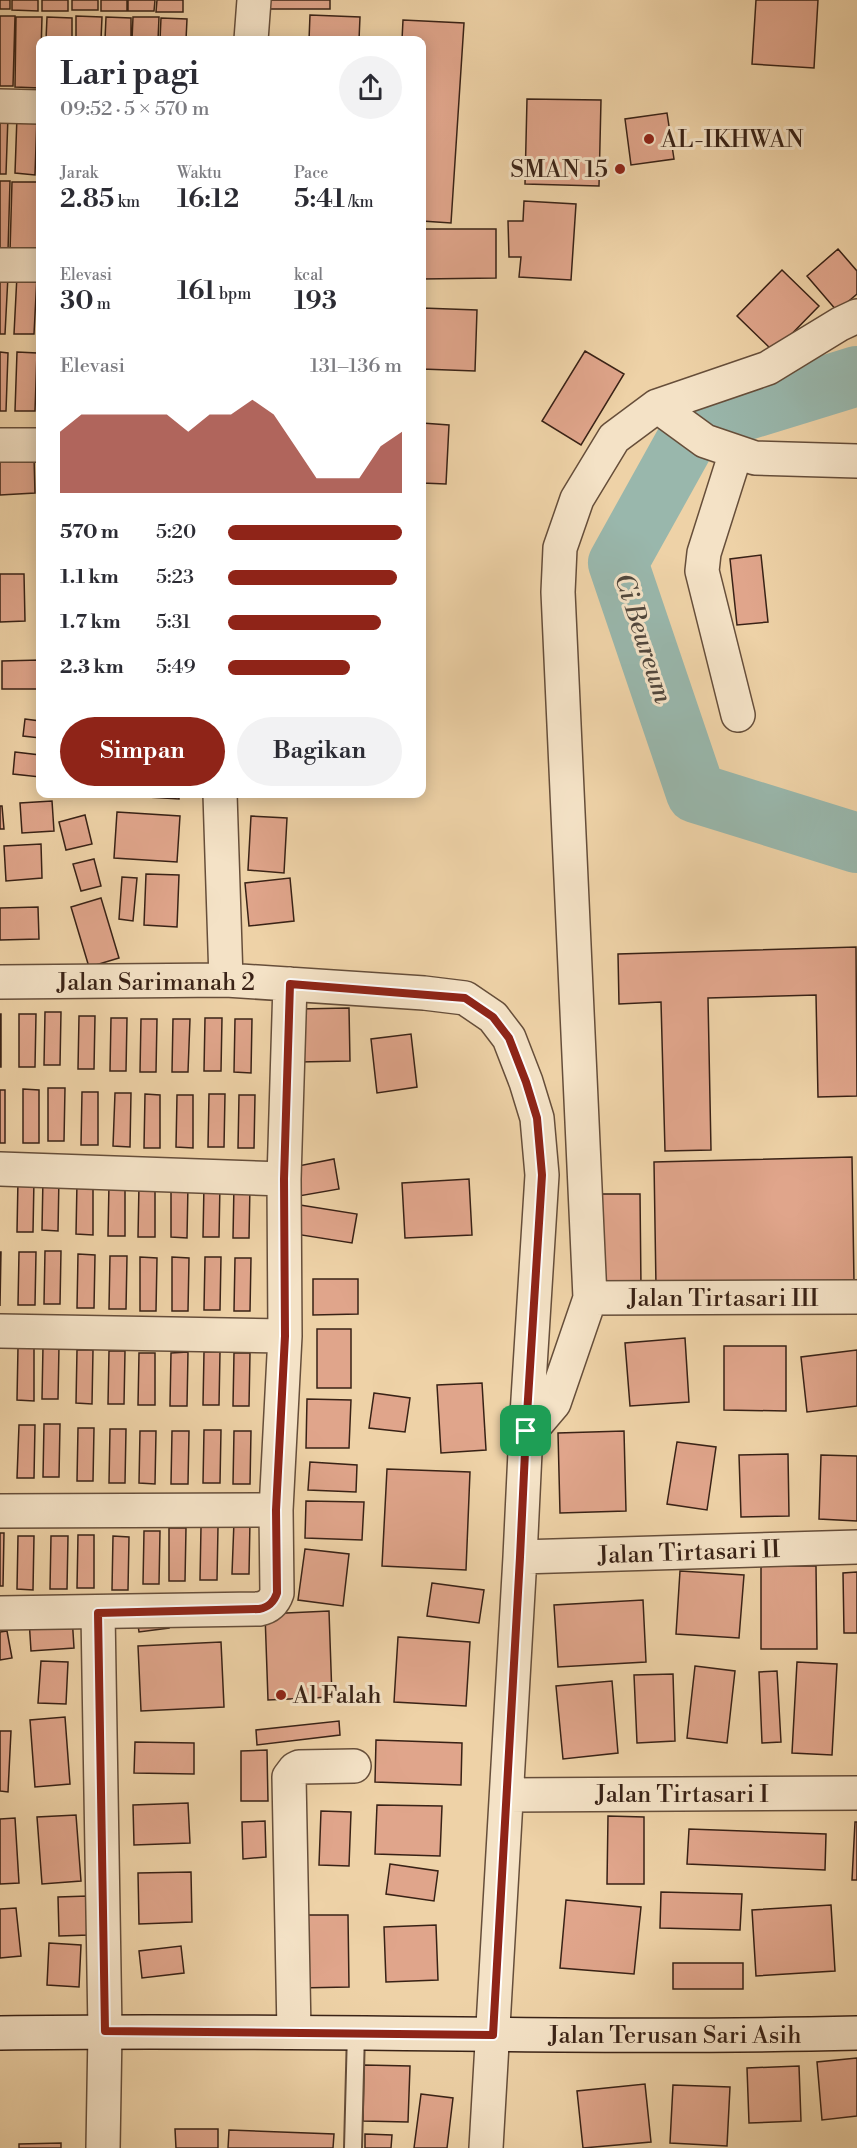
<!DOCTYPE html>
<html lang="id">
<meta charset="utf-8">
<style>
body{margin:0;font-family:"Libre Bodoni",serif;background:#f2f2f3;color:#2b2b33;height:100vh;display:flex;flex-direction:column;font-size:22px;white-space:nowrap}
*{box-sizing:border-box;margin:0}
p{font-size:20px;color:#7c7c81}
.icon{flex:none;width:33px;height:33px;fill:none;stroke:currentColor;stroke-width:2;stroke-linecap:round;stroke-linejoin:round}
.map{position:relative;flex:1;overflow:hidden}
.sheet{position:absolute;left:36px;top:36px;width:390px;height:762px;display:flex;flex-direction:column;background:#fff;border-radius:12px;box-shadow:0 3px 15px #0003}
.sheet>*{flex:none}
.pin{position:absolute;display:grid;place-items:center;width:51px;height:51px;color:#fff;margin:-26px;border-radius:12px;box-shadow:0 3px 9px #0006}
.round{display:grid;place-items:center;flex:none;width:63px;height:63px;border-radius:32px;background:#f2f2f3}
.summary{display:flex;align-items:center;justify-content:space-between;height:102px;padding:0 24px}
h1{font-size:33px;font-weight:600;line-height:45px}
.figures{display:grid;grid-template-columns:repeat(3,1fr);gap:9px;height:102px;padding:6px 24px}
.figures div{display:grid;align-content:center}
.figures b{font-size:26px;font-weight:600}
.figures small{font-size:16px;font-weight:400}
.figures p{font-size:16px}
.chart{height:168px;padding:12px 24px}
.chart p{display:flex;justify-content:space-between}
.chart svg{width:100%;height:108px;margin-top:6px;fill:#8f2418;opacity:.7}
.button{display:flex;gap:12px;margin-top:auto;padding:12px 24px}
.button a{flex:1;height:69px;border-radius:36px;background:#8f2418;color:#fff;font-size:24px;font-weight:600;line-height:69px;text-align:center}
.button a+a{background:#f2f2f3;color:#2b2b33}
ul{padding:0 24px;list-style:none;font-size:20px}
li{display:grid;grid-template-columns:96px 72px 1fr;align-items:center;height:45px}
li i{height:15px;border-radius:8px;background:#8f2418}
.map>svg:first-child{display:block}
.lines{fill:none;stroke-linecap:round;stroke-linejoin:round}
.river{stroke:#99b7ac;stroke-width:60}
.building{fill:#e0a58b;stroke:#392216;stroke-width:1.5}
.lane-casing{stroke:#664e3a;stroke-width:20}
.street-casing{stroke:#664e3a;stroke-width:36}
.secondary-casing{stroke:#392216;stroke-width:36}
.lane{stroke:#f4e2c6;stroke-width:16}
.street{stroke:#f4e2c6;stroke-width:33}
.secondary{stroke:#f4e2c6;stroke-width:33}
.route-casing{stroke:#fff;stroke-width:12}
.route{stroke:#8f2418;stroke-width:8}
.poi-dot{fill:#8f2418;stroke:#f4e2c6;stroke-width:2}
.labels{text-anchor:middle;stroke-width:6;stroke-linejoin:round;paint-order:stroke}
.poi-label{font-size:24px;fill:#392216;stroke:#f4e2c6;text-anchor:start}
.street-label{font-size:24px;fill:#392216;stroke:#f4e2c6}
.water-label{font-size:26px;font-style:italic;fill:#51473c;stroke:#f4e2c6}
</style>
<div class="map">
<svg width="857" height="2148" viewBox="0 0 857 2148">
<rect width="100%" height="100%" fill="#eed2a7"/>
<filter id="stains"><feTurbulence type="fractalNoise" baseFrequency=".00333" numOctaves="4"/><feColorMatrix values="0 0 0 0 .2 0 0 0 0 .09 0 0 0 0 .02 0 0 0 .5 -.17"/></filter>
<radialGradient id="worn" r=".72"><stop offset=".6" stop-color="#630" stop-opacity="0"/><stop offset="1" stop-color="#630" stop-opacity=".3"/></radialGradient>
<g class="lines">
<path class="river" d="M857 376 711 421 688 437 618 563 696 793 857 843"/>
</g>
<path class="building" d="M0 0H10V9H0Z
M12 0H38V11L12 10Z
M42 0H68V11H42Z
M72 0H98V10H72Z
M101 0H127V11H101Z
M128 0H155L154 11H128Z
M157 0H183V12H156Z
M267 0H330V9H267Z
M756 0H818L814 68 752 64Z
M310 15 360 17 359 40H309Z
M0 16H15L13 86H0Z
M76 16 102 17 101 40H76Z
M16 17H42L40 88 15 87Z
M47 17 72 18V40H46Z
M106 17 131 18V40H105Z
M133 17H159L158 40H132Z
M161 18 187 19 186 40H160Z
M403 20 464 23 451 223 422 221V40H402Z
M527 99 601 100 599 186 525 184Z
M667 113 674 159 631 165 625 119Z
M0 116H8L6 174H0Z
M17 116H37L35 175 15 173Z
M0 181H10L8 251H0Z
M12 182H38L37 252H10Z
M524 201 576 204 571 280 519 277 521 257H509L508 221H523Z
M422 229H496V278L422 279Z
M838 249 857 271V294L837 311 807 276Z
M782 270 819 306 774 352 737 316Z
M0 275 8 276 5 334H0Z
M17 275 37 276 34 334H14Z
M422 308 477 310 475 371 422 369Z
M585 351 624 374 581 445 542 421Z
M0 352 8 353 6 411H0Z
M17 352 37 353 35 411H15Z
M422 423 449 425 446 484 422 483Z
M34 457 35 493 0 495V459Z
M761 555 768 622 737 625 730 559Z
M39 566H40V618Z
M0 574H24L25 621 0 622Z
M40 660V689H2V661Z
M25 719 40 721V738L23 736Z
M15 752 40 755V777L13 774Z
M98 794H179V799Z
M52 801 54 831 22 833 20 803Z
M0 806H2L4 829H0Z
M117 812 180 816 177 862 114 858Z
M85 815 92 844 66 850 59 822Z
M251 816 287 818 284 873 248 870Z
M41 844 42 878 6 881 4 846Z
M94 859 101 886 81 891 73 864Z
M146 874 179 875 177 927 144 925Z
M122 877 137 878 133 921 119 919Z
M290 878 294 921 249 926 245 883Z
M101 898 119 958 89 967 71 907Z
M38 907 39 939 0 940V908Z
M856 947 857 1096 818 1097 816 995 708 998 711 1150 665 1151 661 1002 619 1004 618 954Z
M349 1008 350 1061 298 1062V1009Z
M45 1012H61L60 1065H44Z
M0 1014H1V1067H0Z
M19 1014H36L35 1067H19Z
M79 1016H95L94 1069H78Z
M111 1018H127L126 1071H110Z
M205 1018H222L221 1071H204Z
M141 1019H157L156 1072H140Z
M173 1019H190L188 1072H172Z
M235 1019H252L251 1073 234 1072Z
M411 1034 417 1087 377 1093 371 1039Z
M48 1088H65L64 1141H48Z
M23 1089 39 1090V1143H23Z
M0 1090H5V1143H0Z
M82 1092H98V1145H81Z
M115 1093H131L130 1147 113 1146Z
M145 1094 160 1095V1148H144Z
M209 1094H225L224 1147H208Z
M177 1095H193V1148L176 1147Z
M239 1095H255L254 1148H238Z
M852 1157 854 1282 656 1287 654 1162Z
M334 1159 339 1189 299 1196 293 1167Z
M43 1177H59L58 1231 42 1230Z
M18 1179H34L33 1232H17Z
M469 1179 472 1235 405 1238 402 1183Z
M77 1182H93V1235L76 1234Z
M109 1183H125V1236H108Z
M139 1184H155V1237H138Z
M171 1184H188L187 1238 171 1237Z
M204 1184H220L219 1237H203Z
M234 1184 250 1185 249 1238H233Z
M601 1194H640L641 1287 603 1288Z
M300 1205 357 1214 352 1243 295 1234Z
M45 1251H61L60 1304H44Z
M0 1252H1L0 1306Z
M19 1252H36L35 1305H18Z
M78 1254 95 1255 94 1308H77Z
M110 1256H127L126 1309H109Z
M140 1257 157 1258 156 1311H140Z
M172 1257 189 1258 188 1311H172Z
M205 1257H221L220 1310H204Z
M235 1258H251L250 1311H234Z
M313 1279H358V1314L313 1315Z
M317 1329H351V1388H317Z
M685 1338 689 1402 630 1406 625 1343Z
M43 1346H59L58 1399H42Z
M724 1346H786V1411L724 1410Z
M18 1347H34V1401L17 1400Z
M77 1350H93L92 1404 76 1403Z
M857 1350V1406L807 1412 801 1357Z
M109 1351H125L124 1404H108Z
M188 1352 187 1406H170L171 1353Z
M204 1352H220L219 1405H203Z
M139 1353H155V1405H138Z
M234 1353H250L249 1406H233Z
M482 1383 486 1450 441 1453 437 1385Z
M374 1393 410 1398 405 1432 369 1428Z
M307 1399 351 1400 349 1448H306Z
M44 1424H60L59 1477H43Z
M19 1425H35L34 1478H17Z
M78 1428H94L93 1481H77Z
M110 1429H126L125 1483H109Z
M204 1430H221L220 1483H203Z
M140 1431H156L155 1484 139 1483Z
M172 1431H189L188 1484H171Z
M234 1431H251L250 1484H233Z
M624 1431 626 1511 560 1513 558 1433Z
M677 1442 716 1447 707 1510 667 1504Z
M788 1454 789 1516 741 1517 739 1455Z
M821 1455 857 1456V1521L819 1519Z
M310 1462 357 1465 356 1492 308 1490Z
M387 1469 470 1472 466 1570 382 1566Z
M306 1501 364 1502 362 1540 305 1538Z
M234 1521H250L249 1574H232Z
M201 1527H218L217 1580H200Z
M169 1528H186L185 1581H169Z
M144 1531H160L159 1584H143Z
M0 1533H4L3 1586H0Z
M78 1535H94V1588H77Z
M18 1536H34L33 1590 17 1589Z
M51 1536H68L67 1589H50Z
M113 1536 129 1537 128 1590H112Z
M305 1549 349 1554 343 1606 298 1600Z
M761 1566H816L817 1649H761Z
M680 1571 744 1575 739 1638 676 1634Z
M857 1572V1633H844L843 1573Z
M432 1583 484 1590 479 1623 427 1616Z
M643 1600 646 1662 558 1667 554 1605Z
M329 1611 332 1697 268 1700 265 1614Z
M167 1615 169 1628 139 1632 137 1618Z
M72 1616 74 1648 31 1651 29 1619Z
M7 1631 12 1658 0 1660V1632Z
M398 1637 470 1642 466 1706 394 1702Z
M221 1642 224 1707 141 1711 138 1646Z
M41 1661 68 1662 66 1704 38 1703Z
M797 1662 837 1664 832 1755 792 1753Z
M695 1666 735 1671 727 1743 687 1738Z
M777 1671 781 1742 762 1743 759 1672Z
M673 1674 675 1741 637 1743 634 1675Z
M612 1681 618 1753 563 1759 556 1686Z
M65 1717 70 1784 35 1787 30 1720Z
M339 1721 340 1735 257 1745 256 1730Z
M0 1731H11L8 1792 0 1791Z
M376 1740 462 1743 461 1785 375 1782Z
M135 1742 194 1743V1774L134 1773Z
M267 1750 268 1801H241V1751Z
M188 1803 190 1843 134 1845 133 1805Z
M377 1805 442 1806 440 1856 375 1854Z
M321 1811 351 1812 349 1866 319 1865Z
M76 1815 81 1881 42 1884 37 1817Z
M608 1816 644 1817V1884H607Z
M15 1818 19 1883 0 1884V1819Z
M265 1821 266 1857 243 1859 242 1822Z
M855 1822H857V1880H852Z
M689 1829 826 1834 825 1870 687 1864Z
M390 1864 438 1871 434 1901 386 1894Z
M191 1872 192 1922 139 1924 138 1873Z
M661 1892 742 1894 740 1930 660 1928Z
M88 1896 89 1935 59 1936 58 1897Z
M566 1900 641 1907 634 1974 560 1968Z
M831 1905 835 1971 756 1976 752 1910Z
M16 1908 21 1956 0 1958V1909Z
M298 1915H348L349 1987 298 1988Z
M436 1925 438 1980 386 1982 384 1927Z
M49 1943 81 1945 79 1987 47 1985Z
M181 1946 184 1973 142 1978 139 1951Z
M673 1963H743V1989H673Z
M857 2058V2116L822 2120 817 2062Z
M364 2065 410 2066 408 2122 363 2121Z
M799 2066 801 2121 749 2123 747 2068Z
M645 2084 651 2142 583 2148 577 2091Z
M673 2085 730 2087 727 2146 670 2143Z
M421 2094 453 2098 447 2148H414Z
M175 2129H218V2148H176Z
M229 2130 334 2134 333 2148H228Z
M365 2134 392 2135 391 2148H365Z
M61 2143V2148H19V2144Z"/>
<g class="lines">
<g class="lane-casing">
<path id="lane" d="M353 2148 356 2032"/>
</g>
<g class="street-casing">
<path id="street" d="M251 40 254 0
M0 106 40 107
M0 265H40
M657 406 705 441 755 458 857 461
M0 445H40
M736 452 704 553 702 571 738 715
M220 794 226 980
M0 982 226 980 424 993 465 998 493 1017 509 1038 526 1082 537 1118 542 1175 526 1431 520 1557 486 2148
M0 1169 284 1179
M590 1298 857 1297
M0 1331 285 1336
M526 1431 537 1423 554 1403 590 1298 558 592 560 548 577 499 614 438 657 406 768 368 840 324 857 316
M0 1511 276 1510
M520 1557 857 1547
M0 1613 259 1609C269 1607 274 1602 277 1593L276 1510 285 1336 284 1179 290 984
M98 1613 105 2031 103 2148
M507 1795 857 1793
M294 2032 289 1777 295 1769 299 1767 354 1766"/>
</g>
<g class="secondary-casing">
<path id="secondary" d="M0 2033C286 2028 571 2040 857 2033"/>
</g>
<use href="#lane" class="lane"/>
<use href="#street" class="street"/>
<use href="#secondary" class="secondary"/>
</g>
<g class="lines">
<g class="route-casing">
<path id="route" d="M290 984 465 998 493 1017 509 1038 526 1082 537 1118 542 1175 526 1431 520 1557 493 2035 105 2031 98 1613 259 1609C269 1607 274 1602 277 1593L276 1510 285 1336 284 1179Z"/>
</g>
<use href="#route" class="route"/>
</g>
<g class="poi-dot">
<circle cx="649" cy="139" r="6"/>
<circle cx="620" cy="169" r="6"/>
<circle cx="281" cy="1695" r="6"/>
</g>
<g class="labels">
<g class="poi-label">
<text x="661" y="147">AL-IKHWAN</text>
<text x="608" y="177" text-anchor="end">SMAN 15</text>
<text x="293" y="1703">Al Falah</text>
</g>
<g class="street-label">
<text x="156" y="990">Jalan Sarimanah 2</text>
<text x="723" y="1306">Jalan Tirtasari III</text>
<text transform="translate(689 1552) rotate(-2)" y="8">Jalan Tirtasari II</text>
<text x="682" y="1802">Jalan Tirtasari I</text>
<text x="675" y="2043">Jalan Terusan Sari Asih</text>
</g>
<g class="water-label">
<text transform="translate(644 638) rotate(72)" y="9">Ci Beureum</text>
</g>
</g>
<rect width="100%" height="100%" filter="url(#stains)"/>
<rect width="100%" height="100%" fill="url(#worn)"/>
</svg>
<div class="pin" style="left:526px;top:1431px;background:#1e9e55"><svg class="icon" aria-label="arrive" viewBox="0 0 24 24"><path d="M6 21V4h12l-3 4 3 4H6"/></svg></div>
<section class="sheet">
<div class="summary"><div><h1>Lari pagi</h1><p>09:52 · 5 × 570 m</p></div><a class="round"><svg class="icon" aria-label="share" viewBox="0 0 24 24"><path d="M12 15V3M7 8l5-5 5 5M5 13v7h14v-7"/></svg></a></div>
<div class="figures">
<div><p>Jarak</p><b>2.85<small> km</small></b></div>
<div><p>Waktu</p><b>16:12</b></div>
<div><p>Pace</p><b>5:41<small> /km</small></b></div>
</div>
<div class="figures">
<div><p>Elevasi</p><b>30<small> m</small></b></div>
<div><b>161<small> bpm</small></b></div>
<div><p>kcal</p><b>193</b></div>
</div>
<div class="chart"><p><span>Elevasi</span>131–136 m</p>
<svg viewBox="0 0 160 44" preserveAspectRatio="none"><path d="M0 44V19L10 12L20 12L30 12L40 12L50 12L60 19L70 12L80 12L90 6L100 12L110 25L120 38L130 38L140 38L150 25L160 19V44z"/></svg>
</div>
<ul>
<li><b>570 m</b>5:20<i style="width:100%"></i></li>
<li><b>1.1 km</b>5:23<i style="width:97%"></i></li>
<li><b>1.7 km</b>5:31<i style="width:88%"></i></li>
<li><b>2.3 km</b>5:49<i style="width:70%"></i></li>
</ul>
<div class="button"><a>Simpan</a><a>Bagikan</a></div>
</section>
</div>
